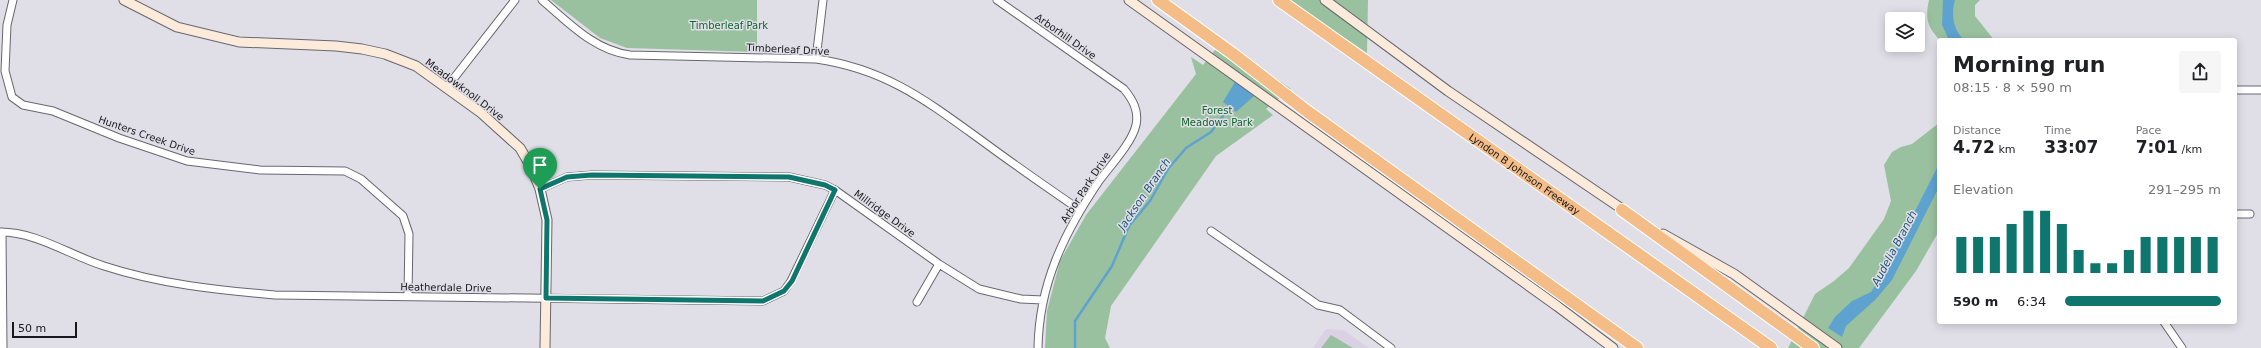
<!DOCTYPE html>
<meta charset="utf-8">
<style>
body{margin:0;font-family:"DejaVu Sans",sans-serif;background:#f6f6f6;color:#202124;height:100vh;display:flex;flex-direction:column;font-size:15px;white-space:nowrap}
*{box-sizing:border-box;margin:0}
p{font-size:13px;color:#757577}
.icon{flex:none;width:22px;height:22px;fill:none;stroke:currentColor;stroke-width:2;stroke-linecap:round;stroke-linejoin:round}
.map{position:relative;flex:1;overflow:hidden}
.details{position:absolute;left:1937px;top:38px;width:300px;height:286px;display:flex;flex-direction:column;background:#fff;border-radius:4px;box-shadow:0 2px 10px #0003}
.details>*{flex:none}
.buttons{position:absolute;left:1885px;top:12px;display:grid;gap:8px}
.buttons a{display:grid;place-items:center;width:40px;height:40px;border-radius:4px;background:#fff;box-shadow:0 2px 10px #0003;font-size:20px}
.scale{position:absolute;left:12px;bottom:10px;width:65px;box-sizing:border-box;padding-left:4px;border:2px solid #18181b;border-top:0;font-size:11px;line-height:14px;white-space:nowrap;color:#18181b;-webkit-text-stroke:3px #e0dee7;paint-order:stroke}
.pin{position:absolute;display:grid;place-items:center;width:34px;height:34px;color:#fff;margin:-41px -17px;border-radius:50% 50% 50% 0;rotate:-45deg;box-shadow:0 0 4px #0007}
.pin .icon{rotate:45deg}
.round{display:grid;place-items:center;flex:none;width:42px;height:42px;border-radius:4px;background:#f6f6f6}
.head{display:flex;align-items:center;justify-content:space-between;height:68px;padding:0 16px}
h1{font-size:22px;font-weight:800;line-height:30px}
.figures{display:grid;grid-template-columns:repeat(3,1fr);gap:6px;height:68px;padding:4px 16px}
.figures div{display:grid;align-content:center}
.figures b{font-size:17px;font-weight:800}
.figures small{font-size:11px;font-weight:400}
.figures p{font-size:11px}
.chart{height:112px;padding:8px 16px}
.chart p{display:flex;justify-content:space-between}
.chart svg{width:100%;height:72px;margin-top:4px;stroke:#0f766e;stroke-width:6}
ul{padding:0 16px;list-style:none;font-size:13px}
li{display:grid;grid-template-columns:64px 48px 1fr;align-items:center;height:30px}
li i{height:10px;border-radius:5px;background:#0f766e}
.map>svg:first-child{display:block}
.education{fill:#dbd1e5}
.green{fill:#9ac19f}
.water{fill:#5ea3cf}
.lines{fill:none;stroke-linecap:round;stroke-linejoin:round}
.stream{stroke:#5ea3cf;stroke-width:2.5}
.street-casing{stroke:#68676f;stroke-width:9}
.secondary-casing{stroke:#68676f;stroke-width:11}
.highway-casing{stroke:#fff;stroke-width:14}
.street{stroke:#fff;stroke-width:7}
.secondary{stroke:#fcebdb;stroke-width:9}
.highway{stroke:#f4bd88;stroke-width:12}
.route-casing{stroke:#fff;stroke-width:8}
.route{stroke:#0f766e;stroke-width:5}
.labels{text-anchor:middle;stroke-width:3;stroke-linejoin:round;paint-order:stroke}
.park-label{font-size:10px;fill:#0b6729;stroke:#e0dee7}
.street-label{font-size:10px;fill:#18181b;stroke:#e0dee7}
.water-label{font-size:11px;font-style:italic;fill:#205574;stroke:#e0dee7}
</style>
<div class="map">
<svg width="2261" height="348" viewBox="0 0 2261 348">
<rect width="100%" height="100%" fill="#e0dee7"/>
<path class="education" d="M1326 329 1343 330 1369 348H1313Z"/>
<path class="green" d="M551 0H757V52L627 48 600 38Z
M1288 0H1368L1367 53Z
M1929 0H1980L1975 5V16L1994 40H1940C1927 27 1925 18 1929 0Z
M1222 41 1291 89 1266 109 1273 115 1216 156 1111 306 1105 338 1110 348H1045L1047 311 1060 261 1086 215 1196 74 1191 57 1203 65Z
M1939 123V231L1916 271 1859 348H1788L1815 294 1834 281 1849 268 1884 219 1891 201 1884 165 1892 152 1901 147 1912 144Z
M1331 335 1353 348H1321Z"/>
<path class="water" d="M1943 0H1955C1951 14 1953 30 1964 40H1949L1942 25Z
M1239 75 1262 89 1236 112 1223 102Z
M1939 164V187L1892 280 1875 300 1846 326 1842 337 1828 328 1835 317 1852 301 1871 292 1883 274Z"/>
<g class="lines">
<path class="stream" d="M1075 348V321L1112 266 1129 226 1150 201 1168 169 1186 148 1211 132 1231 105"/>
<g class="street-casing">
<path id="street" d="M13 0 7 25 5 71 12 97 23 105 53 111 119 138 187 161 260 170 345 171 361 179 403 216 409 234 408 296
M542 0C569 23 594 50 630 55L816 59C887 69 928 102 985 143 1016 166 1048 188 1080 210
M997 0 1124 89C1133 100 1139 111 1136 125 1132 143 1110 166 1099 181 1064 233 1039 284 1038 348
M816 59 823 0
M447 87 515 0
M2235 90H2261
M540 189 567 177 592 175 789 177 825 185 835 190 939 264 979 289 1021 299 1043 300
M2235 214H2250
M1211 231 1318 305 1340 310 1391 348
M0 232C37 232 69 255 104 266 159 284 217 290 275 295L763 301 784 291 791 281 835 190
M2 232 3 348
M917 302 939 264
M2164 322 2182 348"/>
</g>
<g class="secondary-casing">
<path id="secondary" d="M124 0 177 27 239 42 336 46 362 49 385 54 416 66 480 112 520 148 531 167 540 189 547 220 545 348
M1129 0 1557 306 1613 348
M1325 0 1448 91 1628 213
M1663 234 1734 274 1837 348"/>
</g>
<g class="highway-casing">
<g id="highway">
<path d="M1158 0 1233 54 1308 112 1637 348"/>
<path id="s1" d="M1279 0 1771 348"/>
<path d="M1622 210 1813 348"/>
</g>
</g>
<use href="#street" class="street"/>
<use href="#secondary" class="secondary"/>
<use href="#highway" class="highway"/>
</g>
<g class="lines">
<g class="route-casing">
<path id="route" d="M592 175 789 177 825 185 835 190 792 281 784 291 763 301 546 298 547 220 540 189 567 177Z"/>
</g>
<use href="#route" class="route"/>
</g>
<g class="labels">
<g class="park-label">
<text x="729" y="29">Timberleaf Park</text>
<text x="1217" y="114">Forest<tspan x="1217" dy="12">Meadows Park</tspan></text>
</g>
<g class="street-label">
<text transform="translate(1066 36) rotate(35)" y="4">Arborhill Drive</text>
<text transform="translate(788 49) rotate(3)" y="4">Timberleaf Drive</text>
<text transform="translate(465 89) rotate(37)" y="4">Meadowknoll Drive</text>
<text transform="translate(147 135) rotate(19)" y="4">Hunters Creek Drive</text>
<text dy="4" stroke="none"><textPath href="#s1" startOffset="301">Lyndon B Johnson Freeway</textPath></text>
<text transform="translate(1085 187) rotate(-57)" y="4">Arbor Park Drive</text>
<text transform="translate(885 213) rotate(36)" y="4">Millridge Drive</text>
<text transform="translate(446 287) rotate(1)" y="4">Heatherdale Drive</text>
</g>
<g class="water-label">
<text transform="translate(1144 194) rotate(-56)" y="4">Jackson Branch</text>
<text transform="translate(1894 248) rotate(-62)" y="4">Audelia Branch</text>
</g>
</g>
</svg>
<div class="buttons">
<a><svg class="icon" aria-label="layers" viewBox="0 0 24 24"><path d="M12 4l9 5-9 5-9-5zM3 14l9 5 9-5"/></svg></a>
</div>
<div class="scale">50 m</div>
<div class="pin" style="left:540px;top:189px;background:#1e9e55"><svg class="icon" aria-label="arrive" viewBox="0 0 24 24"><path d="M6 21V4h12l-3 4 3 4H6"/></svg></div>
<section class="details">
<div class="head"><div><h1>Morning run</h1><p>08:15 · 8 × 590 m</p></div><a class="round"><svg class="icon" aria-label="share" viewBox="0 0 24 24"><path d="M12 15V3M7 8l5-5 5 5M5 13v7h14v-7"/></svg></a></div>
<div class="figures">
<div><p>Distance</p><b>4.72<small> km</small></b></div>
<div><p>Time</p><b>33:07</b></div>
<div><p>Pace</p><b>7:01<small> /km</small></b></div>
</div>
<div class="chart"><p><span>Elevation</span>291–295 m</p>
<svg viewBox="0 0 160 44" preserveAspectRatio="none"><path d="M5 44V22M15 44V22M25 44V22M35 44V14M45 44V6M55 44V6M65 44V14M75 44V30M85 44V38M95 44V38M105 44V30M115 44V22M125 44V22M135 44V22M145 44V22M155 44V22"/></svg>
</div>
<ul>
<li><b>590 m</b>6:34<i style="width:100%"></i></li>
</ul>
</section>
</div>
